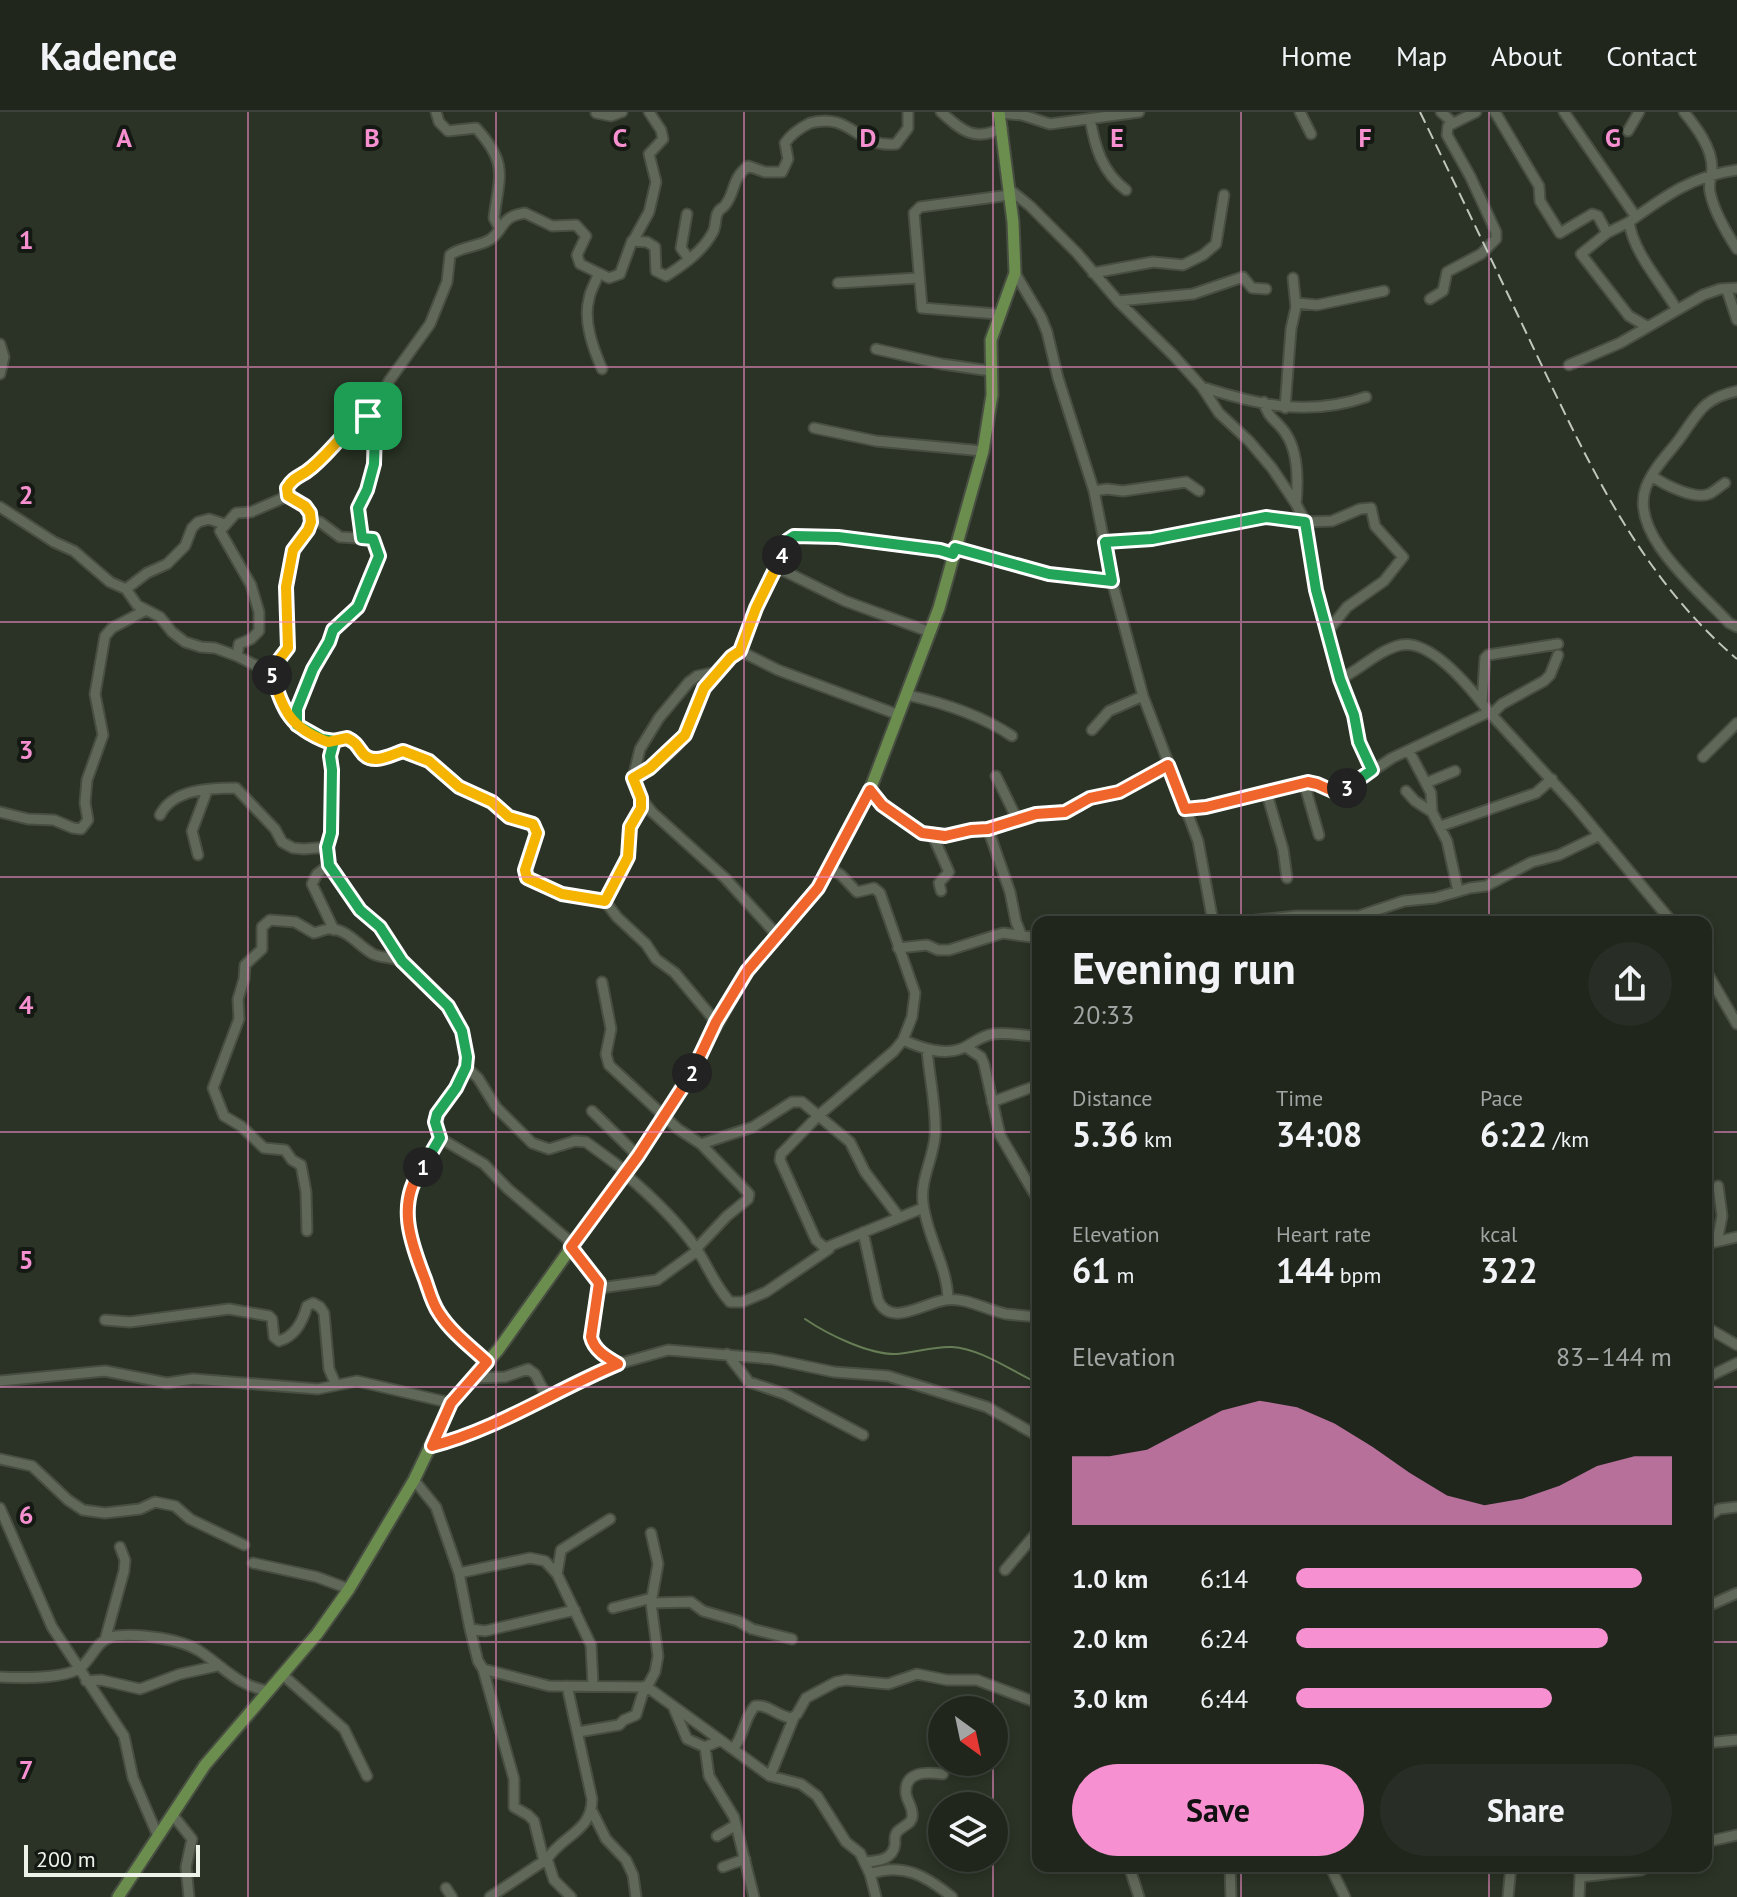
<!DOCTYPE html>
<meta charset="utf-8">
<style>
body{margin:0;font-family:"PT Sans",sans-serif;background:#282e25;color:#f1f3f6;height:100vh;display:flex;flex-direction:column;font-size:30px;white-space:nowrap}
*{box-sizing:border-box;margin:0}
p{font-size:26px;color:#a2a5a3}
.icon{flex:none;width:44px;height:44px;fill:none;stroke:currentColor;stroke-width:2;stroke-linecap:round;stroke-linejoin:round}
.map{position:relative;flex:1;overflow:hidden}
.side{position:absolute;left:1032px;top:804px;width:680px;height:956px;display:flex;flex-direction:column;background:#20261c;border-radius:16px;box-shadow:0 4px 12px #0003,0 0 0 2px #3d433b}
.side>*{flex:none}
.needle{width:52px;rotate:147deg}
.tools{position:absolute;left:928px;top:1584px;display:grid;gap:16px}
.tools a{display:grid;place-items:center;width:80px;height:80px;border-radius:50%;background:#20261c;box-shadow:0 4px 12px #0003,0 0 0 2px #3d433b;font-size:40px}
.scale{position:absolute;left:24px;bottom:20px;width:176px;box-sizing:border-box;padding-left:8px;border:4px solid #eef3ea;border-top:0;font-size:22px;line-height:28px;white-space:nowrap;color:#eef3ea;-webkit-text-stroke:6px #151913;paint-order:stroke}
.pin{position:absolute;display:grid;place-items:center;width:68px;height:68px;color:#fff;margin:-34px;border-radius:16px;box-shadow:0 4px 12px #0006}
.km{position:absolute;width:40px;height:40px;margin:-20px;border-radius:50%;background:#222;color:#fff;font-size:22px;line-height:40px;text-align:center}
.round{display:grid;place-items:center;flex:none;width:84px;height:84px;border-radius:42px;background:#282e25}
.head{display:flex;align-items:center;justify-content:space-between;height:136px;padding:0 40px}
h1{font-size:44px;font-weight:800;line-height:60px}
.figures{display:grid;grid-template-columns:repeat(3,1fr);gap:12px;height:136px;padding:8px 40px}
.figures div{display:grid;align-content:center}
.figures b{font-size:34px;font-weight:800}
.figures small{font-size:22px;font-weight:400}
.figures p{font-size:22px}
.chart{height:224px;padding:16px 40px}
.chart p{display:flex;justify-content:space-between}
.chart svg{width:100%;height:144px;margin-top:8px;fill:#f690d0;opacity:.7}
.action{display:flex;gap:16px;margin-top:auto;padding:16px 40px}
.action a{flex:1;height:92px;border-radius:48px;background:#f690d0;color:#111;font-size:32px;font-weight:800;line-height:92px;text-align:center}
.action a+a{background:#282e25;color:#f1f3f6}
ul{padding:0 40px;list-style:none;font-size:26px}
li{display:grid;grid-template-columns:128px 96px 1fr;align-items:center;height:60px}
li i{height:20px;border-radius:10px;background:#f690d0}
header{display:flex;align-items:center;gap:48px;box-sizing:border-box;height:112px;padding:0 40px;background:#20261c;border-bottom:2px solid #3d433b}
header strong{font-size:38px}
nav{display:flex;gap:44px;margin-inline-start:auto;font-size:28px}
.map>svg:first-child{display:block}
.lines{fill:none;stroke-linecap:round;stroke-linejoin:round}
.stream{stroke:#667d56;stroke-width:2}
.minor-casing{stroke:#484e42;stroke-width:13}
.major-casing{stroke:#484e42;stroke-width:15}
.minor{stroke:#606959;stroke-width:9}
.major{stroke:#6b8d4e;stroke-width:11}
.rail{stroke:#c0c6bc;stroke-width:2;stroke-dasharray:12 6;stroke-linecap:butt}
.split-1-casing{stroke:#fff;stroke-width:16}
.split-2-casing{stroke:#fff;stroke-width:16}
.split-3-casing{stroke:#fff;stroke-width:16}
.split-4-casing{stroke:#fff;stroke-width:16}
.split-5-casing{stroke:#fff;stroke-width:16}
.split-6-casing{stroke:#fff;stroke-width:16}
.split-1{stroke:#22a559;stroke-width:10}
.split-2{stroke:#f0652b;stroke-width:10}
.split-3{stroke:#f0652b;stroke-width:10}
.split-4{stroke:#22a559;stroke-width:10}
.split-5{stroke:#f5b400;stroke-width:10}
.split-6{stroke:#f5b400;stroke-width:10}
.grid{fill:none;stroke:#f690d0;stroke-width:2;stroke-opacity:0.55}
.grid-label{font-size:26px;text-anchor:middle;font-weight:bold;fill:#f690d0;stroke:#151913;stroke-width:8;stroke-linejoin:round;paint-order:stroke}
</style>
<header>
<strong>Kadence</strong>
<nav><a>Home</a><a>Map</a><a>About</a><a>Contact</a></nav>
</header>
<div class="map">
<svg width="1737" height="1785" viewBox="0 0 1737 1785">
<rect width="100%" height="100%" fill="#2a3325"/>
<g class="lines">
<path class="stream" d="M805 1207C827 1222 869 1243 897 1242 915 1241 933 1234 952 1235 982 1237 1011 1259 1038 1271"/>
<g class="minor-casing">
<path id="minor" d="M436 0 439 10 448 19 476 16C509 52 499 64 494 106L499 115
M941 0C962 19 975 30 1002 16
M1300 0 1311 22
M1441 0 1452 10
M1495 0 1539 74 1540 89 1560 121 1592 102 1598 104 1607 121
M1564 0 1636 105
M1684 0C1696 15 1712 35 1712 56 1712 65 1708 70 1710 80 1714 100 1726 120 1737 137
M596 1 611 4 622 0
M1000 1 1022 3 1050 12 1139 0
M1090 7C1095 35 1102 60 1126 78
M1628 19 1639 0
M1009 77 1030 94 1077 141 1118 189 1173 243 1202 275 1219 301 1249 329 1272 356 1296 392 1303 405 1316 478 1340 567 1354 603 1359 630 1372 658
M687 102 681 136 689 147
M1629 110 1607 121 1581 142 1629 204 1648 215
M633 129 649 100 656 70 649 42 663 27 661 18 649 0
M1015 161 1041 205 1047 220 1058 266 1094 379 1112 469 1143 584 1198 729 1213 810
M1093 161 1153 150 1183 153 1203 143 1216 132 1224 83
M598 162C596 171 590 178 589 187 583 209 593 236 602 257
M838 171 918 166
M1727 178 1737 208
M1430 187 1443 179 1447 160 1481 142 1496 127V120L1470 64 1447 23 1448 14 1476 0
M1118 189 1193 182 1243 165 1252 176 1266 177
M1296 191 1317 193 1384 179
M1677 198C1661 170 1634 142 1629 110 1665 84 1692 64 1737 58
M998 202 922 196 914 101 920 95 1010 83
M0 232 4 245 0 262
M876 237 942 252 991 259
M1569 253 1620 231 1703 183 1720 177 1737 176
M1202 275C1259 293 1307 305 1366 285
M1737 279C1701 287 1698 302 1678 329 1667 343 1653 357 1646 375 1628 422 1700 479 1729 511L1737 515
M1264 290C1267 306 1278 309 1286 322 1299 341 1298 371 1296 392
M1285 296 1291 217 1296 195 1293 166
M814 316 876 329 983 339
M1652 364C1663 372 1694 388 1709 382 1714 380 1720 374 1725 371
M1094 379 1107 377 1123 379 1186 370 1199 379
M0 395 54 430 74 439 110 470 126 477 137 493 160 505 172 520 185 530 201 535 215 536 237 544
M362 426 358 396 367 378 374 352 375 318 368 304
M1105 430 1152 427 1266 405 1305 410 1332 409 1360 397 1371 396 1375 414 1403 445 1384 469 1347 495 1328 519
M955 436 1049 462 1112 469
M778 456 845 489 930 520
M126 477 147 461 167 452 185 434 192 416 198 410 209 407 224 412
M740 539 756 496 778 456 788 428 794 424 838 425 953 442
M716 560 697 564 689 570 659 606 640 637 633 666 641 686 652 700 725 766 778 824
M271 561 237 544 239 532 251 527 259 519V500L251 473 220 419 236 401 251 400 288 384
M1340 567C1360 558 1378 538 1401 533 1432 527 1473 579 1489 600
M907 583C944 591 981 603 1012 624
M1482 591 1485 546 1488 543 1558 532
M1492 602 1502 592 1544 569 1550 563 1558 543
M297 613V597L313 557 329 530 333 518 358 495 379 444 373 427 340 425 320 410H311
M1092 618 1109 599 1143 584
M334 629 330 644 332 658 331 721 327 735 329 753 360 798 380 815 402 849
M1409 639 1431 681 1432 700 1447 729 1458 779
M1703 645 1737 611
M996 664 1017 707
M633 666C650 658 676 639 686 622 705 589 701 562 740 539L778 558 899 603
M1304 671 1319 723
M1426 671 1455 659
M870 678 882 693 922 721 945 724 971 718 988 717 1036 702 1065 700 1090 686 1119 680 1168 653
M1406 679 1415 689 1432 700
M1267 682 1283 737 1287 766
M1185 697 1206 695 1308 670C1320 671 1329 681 1341 680L1392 646 1489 600 1575 694 1672 810
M0 700 28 707 54 708 73 716 81 717 88 708 85 691 87 668 103 623 95 582 105 524 112 516 146 498
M160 703C173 677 209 676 236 676L275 717 282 730 293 736 304 737 327 735
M1441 714 1536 681 1552 667
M988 717 1010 780 1016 810 1021 822
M933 724 949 760 939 771 941 779
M198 743 192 719 207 679
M329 753 317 762 312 772 334 818
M830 756 841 763 857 780 874 776 880 781 915 881 912 905 903 928 894 939 819 1003 781 1042 780 1048 816 1128 825 1136 923 1096
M605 789 628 745V723L634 708 639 703 641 686
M1238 810 1297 804H1359L1404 789 1435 786 1470 776 1486 774 1532 750 1559 743 1598 724
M898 836 927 833 938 838H949L1003 821 1038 826
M1706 859 1737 912
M602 870 611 917 606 942 609 953 678 1017 701 1032 749 1082 748 1087 727 1104 696 1137
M716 910 675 861 656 847 646 832 617 805 605 789 562 782 527 766C520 747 544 730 533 712L509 705 492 690 459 675 429 649 403 639 389 645H367L358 633 347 626 328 630 297 613 285 601 271 561 288 536 286 475 293 438 308 418 311 410 310 401 305 394 288 384 287 376 294 367 325 344 350 314 368 304 376 294 389 269 430 212 447 170 450 143C462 134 479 135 491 127 506 115 500 105 525 101L552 114 576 113 586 124 577 143 580 152 609 166 620 162 632 129 647 130 655 135 656 159 666 164C683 153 703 139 713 120 716 114 715 108 717 102 721 94 721 99 726 92 736 78 731 68 748 54L765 60H782L788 47 785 31C791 22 800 16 810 11 852 0 856 36 896 32L908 16V0
M903 928C921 936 945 945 965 935 975 930 981 924 993 922 1008 920 1023 924 1038 924
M966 935 981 945 984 952 1000 1023 1038 1088
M927 937C929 965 937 996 935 1024 933 1047 920 1068 923 1091 927 1125 947 1153 948 1187
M466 955 478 966 496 995 532 1031 549 1037 575 1029 586 1030 627 1060
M992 990 1038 973
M592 999 638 1044
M440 1026C430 1048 410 1066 407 1091 404 1116 426 1182 440 1202 452 1220 471 1235 487 1250
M701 1032 753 1015 792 990H802L850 1030 865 1060 899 1105
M625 1062C651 1084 677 1109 696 1136 708 1154 715 1174 730 1190H742L766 1180 829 1137
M307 1119 306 1080 301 1053 292 1048 285 1038 264 1036 241 1014 224 1004 213 976 239 907 238 887 244 867 245 853 262 837V815L270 808 295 810 314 821C319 820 327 816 332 817 348 818 360 835 373 842 383 847 394 844 403 850 411 855 416 865 424 872 446 893 465 910 467 943 468 982 427 987 440 1026L484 1052 508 1077 573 1132
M863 1120 878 1188C890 1216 924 1191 945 1188 967 1185 986 1198 1006 1202 1017 1203 1028 1204 1038 1205
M1717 1129 1722 1104 1718 1074
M1706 1132 1737 1125
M571 1135 599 1171 591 1225C595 1238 606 1245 618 1252
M600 1176 657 1168 697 1139
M105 1208 130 1210 229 1197 269 1204 272 1207 274 1225 279 1229C296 1224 303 1209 307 1194L313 1191 320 1195 324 1201 329 1257 336 1273
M1706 1215 1737 1233
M727 1242 749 1270 785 1282 863 1323
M473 1266 505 1265 528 1257 535 1262 548 1287
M1706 1266 1737 1251
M0 1269 105 1259 167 1271 193 1267 318 1277 357 1269 451 1291
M432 1334 454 1328 548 1287 618 1252 668 1238 772 1247 834 1260 888 1264 987 1295 1038 1324
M0 1347 32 1354 68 1388 83 1398 105 1401 140 1397 155 1390 175 1394 190 1407 244 1433
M414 1368 436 1395 459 1461 470 1517 478 1549 483 1557 549 1574 647 1575 770 1664 801 1672 817 1684 846 1730 860 1741 870 1762 876 1785
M0 1396 52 1515 124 1624 133 1666 157 1722
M1706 1406 1719 1397 1737 1395
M253 1451 317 1465 349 1477
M1005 1458 1038 1419
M459 1461 530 1446 545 1449 557 1462 591 1533 593 1573
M557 1462 561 1438 610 1407
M651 1491 691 1490 703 1499 738 1509 752 1517 792 1527
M1706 1495 1737 1481
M613 1496 652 1486
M470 1517 485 1519 575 1498
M105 1528 124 1459 125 1448 120 1435
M483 1557 514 1667V1695L528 1703 534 1709 544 1749
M283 1563 344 1617 367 1664
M0 1565C19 1566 64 1567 80 1556 93 1546 97 1526 116 1524 139 1521 182 1527 201 1540 226 1557 238 1574 269 1579
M86 1569 101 1568 140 1577 180 1562 217 1554
M567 1574 592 1687C592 1719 563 1723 547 1747L554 1768 571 1785
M647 1575 655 1560 658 1544 651 1491 658 1452 651 1421
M673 1594 687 1627 705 1635
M578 1620 619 1613 624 1608 636 1603 645 1574
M719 1629 705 1635 709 1664 734 1705 754 1785
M1706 1631 1737 1628
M733 1637C744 1624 744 1606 755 1594 769 1592 778 1605 792 1606L797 1602 806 1586 836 1570 846 1568 888 1572 917 1562 947 1568H977L1038 1591
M770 1664 794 1605
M592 1699 606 1727 626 1748 633 1763 636 1785
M172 1702 192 1727 186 1755 189 1785
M717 1724 736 1713
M1706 1730 1737 1723
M865 1750C878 1749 893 1748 895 1732 895 1727 894 1724 897 1720 903 1713 914 1712 912 1701 912 1694 907 1689 906 1682 904 1659 926 1660 943 1662
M1129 1754 1139 1785
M1230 1754 1231 1785
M1330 1754 1345 1785
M1579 1754 1580 1765 1641 1758 1648 1754
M723 1755 745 1747
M870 1762C903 1750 926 1764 952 1785
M446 1776 452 1785
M490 1785 547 1747
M1508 1785 1511 1754
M1579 1785 1580 1765"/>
</g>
<g class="major-casing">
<path id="major" d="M118 1785 205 1653 317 1522 349 1477 414 1368 451 1291 498 1238 665 1004 747 859 818 776 870 678 939 496 983 339 992 283 991 228 1015 161 1013 110 999 0"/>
</g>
<use href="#minor" class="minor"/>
<use href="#major" class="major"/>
<path class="rail" d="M1420 0C1458 78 1496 157 1533 235 1587 348 1639 464 1737 547"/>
</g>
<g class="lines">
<g class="split-1-casing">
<path id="split-1" d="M368 304 375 318 374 352 367 378 358 396 362 426 373 427 379 444 358 495 333 518 329 530 313 557 297 597V613L322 627 334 629 330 644 332 658 331 721 327 735 329 753 360 798 380 815 402 849 448 894 462 919 467 945 466 955 456 976 437 1002 435 1010 440 1026 423 1055"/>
</g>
<g class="split-2-casing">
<path id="split-2" d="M423 1055C396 1090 410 1129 425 1167 429 1178 432 1191 439 1201 451 1220 471 1235 487 1250L451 1291 432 1334C498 1317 555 1278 618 1252 606 1245 594 1238 591 1225L599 1171 571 1135 638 1044 692 961"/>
</g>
<g class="split-3-casing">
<path id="split-3" d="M692 961 716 910 747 859 818 776 870 678 882 693 922 721 945 724 971 718 988 717 1036 702 1065 700 1090 686 1119 680 1168 653 1185 697 1206 695 1308 670 1317 672 1335 680 1347 676"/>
</g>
<g class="split-4-casing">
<path id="split-4" d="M782 443 788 428 794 424 838 425 940 438 953 442 955 436 1049 462 1112 469 1105 430 1152 427 1266 405 1305 410 1316 478 1340 567 1354 603 1359 630 1372 658 1347 676"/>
</g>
<g class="split-5-casing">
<path id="split-5" d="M272 563C284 599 289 615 328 630L347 626C355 630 356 632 361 639 371 655 390 643 403 639L429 649 459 675 492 690 509 705 533 712 537 721 525 758 527 766 562 782 605 789 628 745 630 715 641 696V686L633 666 650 656 685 623 704 576 731 545 740 539 756 496 782 443"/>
</g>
<g class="split-6-casing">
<path id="split-6" d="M272 563 275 553 288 536 286 475 293 438 308 418 311 410 310 401 305 394 288 384 287 376C292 367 298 365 306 360 330 343 343 317 368 304"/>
</g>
<use href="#split-1" class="split-1"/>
<use href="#split-2" class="split-2"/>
<use href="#split-3" class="split-3"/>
<use href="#split-4" class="split-4"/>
<use href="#split-5" class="split-5"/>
<use href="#split-6" class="split-6"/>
</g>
<path class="grid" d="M248 0V1785M496 0V1785M744 0V1785M993 0V1598M1241 0V810M1489 0V810M0 255H1737M0 510H1737M0 765H1737M0 1020H1038M1706 1020H1737M0 1275H1038M1706 1275H1737M0 1530H1038M1706 1530H1737M993 1650V1694M993 1746V1785M1241 1754V1785M1489 1754V1785"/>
<g class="grid-label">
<text x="124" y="35">A</text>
<text x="372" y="35">B</text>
<text x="620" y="35">C</text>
<text x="868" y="35">D</text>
<text x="1117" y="35">E</text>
<text x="1365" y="35">F</text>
<text x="1613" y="35">G</text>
<text x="26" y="137">1</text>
<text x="26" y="392">2</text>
<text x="26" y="647">3</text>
<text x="26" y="902">4</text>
<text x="26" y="1157">5</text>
<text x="26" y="1412">6</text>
<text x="26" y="1667">7</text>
</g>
</svg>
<div class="tools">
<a><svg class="needle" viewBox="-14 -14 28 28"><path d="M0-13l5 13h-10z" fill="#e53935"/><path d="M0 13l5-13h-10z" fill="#a2a5a3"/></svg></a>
<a><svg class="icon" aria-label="layers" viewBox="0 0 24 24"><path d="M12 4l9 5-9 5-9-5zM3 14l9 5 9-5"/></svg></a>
</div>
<div class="scale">200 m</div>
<div class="pin" style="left:368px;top:304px;background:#1e9e55"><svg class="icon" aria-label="arrive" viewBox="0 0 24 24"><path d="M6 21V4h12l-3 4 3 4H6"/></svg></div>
<b class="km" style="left:423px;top:1055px">1</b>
<b class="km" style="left:692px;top:961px">2</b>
<b class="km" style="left:1347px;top:676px">3</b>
<b class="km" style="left:782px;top:443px">4</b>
<b class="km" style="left:272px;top:563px">5</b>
<section class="side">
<div class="head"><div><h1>Evening run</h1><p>20:33</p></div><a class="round"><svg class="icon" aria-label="share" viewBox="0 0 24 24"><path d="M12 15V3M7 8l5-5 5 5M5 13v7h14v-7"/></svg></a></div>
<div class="figures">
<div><p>Distance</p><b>5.36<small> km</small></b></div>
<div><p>Time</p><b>34:08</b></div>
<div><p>Pace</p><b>6:22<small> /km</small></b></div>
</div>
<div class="figures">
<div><p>Elevation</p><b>61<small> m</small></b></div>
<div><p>Heart rate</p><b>144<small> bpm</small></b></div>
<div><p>kcal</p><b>322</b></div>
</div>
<div class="chart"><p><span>Elevation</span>83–144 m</p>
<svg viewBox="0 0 160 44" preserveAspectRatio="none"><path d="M0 44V23L10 23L20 21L30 15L40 9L50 6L60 8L70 13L80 20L90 28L100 35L110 38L120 36L130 32L140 26L150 23L160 23V44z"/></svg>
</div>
<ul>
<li><b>1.0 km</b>6:14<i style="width:92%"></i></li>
<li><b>2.0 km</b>6:24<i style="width:83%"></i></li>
<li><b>3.0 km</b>6:44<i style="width:68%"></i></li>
</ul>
<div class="action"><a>Save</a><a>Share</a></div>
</section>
</div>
